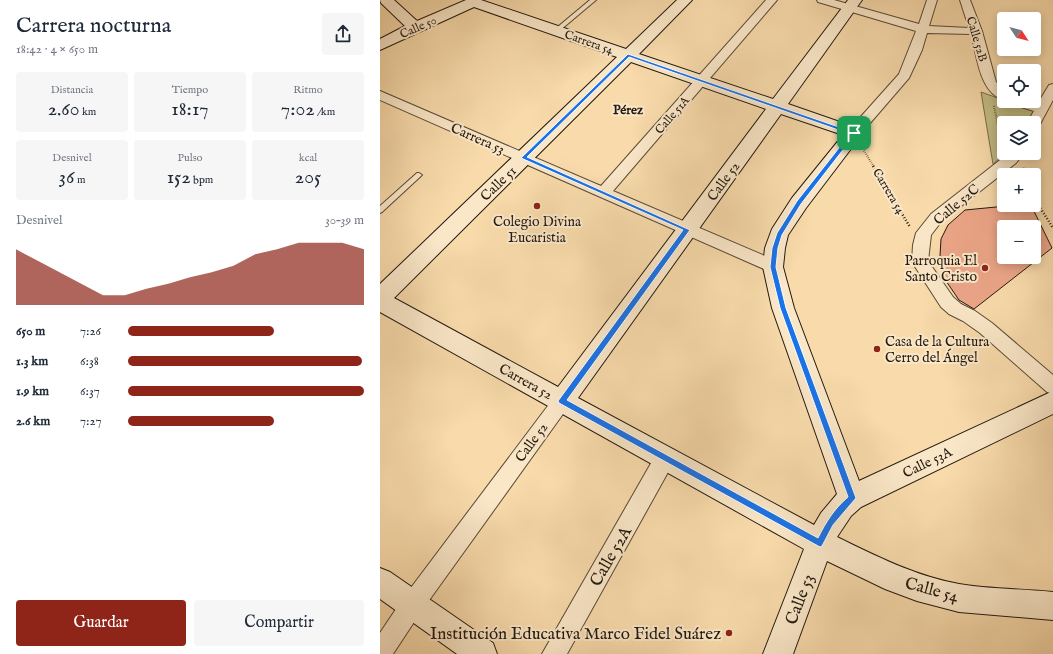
<!DOCTYPE html>
<html lang="es">
<meta charset="utf-8">
<style>
body{margin:0;font-family:"IM FELL English",serif;background:#f6f6f7;color:#1f2937;height:100vh;display:flex;flex-direction:column;font-size:15px;white-space:nowrap}
*{box-sizing:border-box;margin:0}
p{font-size:13px;color:#747a83}
.icon{flex:none;width:22px;height:22px;fill:none;stroke:currentColor;stroke-width:2;stroke-linecap:round;stroke-linejoin:round}
.map{position:relative;flex:1;overflow:hidden}
.drawer{display:flex;flex-direction:column;background:#fff;width:380px}
.drawer>*{flex:none}
.needle{width:26px;rotate:126deg}
.tools{position:absolute;left:617px;top:12px;display:grid;gap:8px}
.tools a{display:grid;place-items:center;width:44px;height:44px;border-radius:4px;background:#fff;box-shadow:0 2px 10px #0003;font-size:20px}
.pin{position:absolute;display:grid;place-items:center;width:34px;height:34px;color:#fff;margin:-17px;border-radius:8px;box-shadow:0 2px 6px #0006}
.round{display:grid;place-items:center;flex:none;width:42px;height:42px;border-radius:4px;background:#f6f6f7}
.overview{display:flex;align-items:center;justify-content:space-between;height:68px;padding:0 16px}
h1{font-size:22px;font-weight:600;line-height:30px}
.stats{display:grid;grid-template-columns:repeat(3,1fr);gap:6px;height:68px;padding:4px 16px}
.stats div{display:grid;align-content:center;border-radius:4px;background:#f6f6f7;text-align:center}
.stats b{font-size:20px;font-weight:600}
.stats small{font-size:11px;font-weight:400}
.stats p{font-size:11px}
.chart{height:112px;padding:8px 16px}
.chart p{display:flex;justify-content:space-between}
.chart svg{width:100%;height:72px;margin-top:4px;fill:#8f2418;opacity:.7}
.action{display:flex;gap:8px;margin-top:auto;padding:8px 16px}
.action a{flex:1;height:46px;border-radius:4px;background:#8f2418;color:#fff;font-size:16px;font-weight:600;line-height:46px;text-align:center}
.action a+a{background:#f6f6f7;color:#1f2937}
ul{padding:0 16px;list-style:none;font-size:13px}
li{display:grid;grid-template-columns:64px 48px 1fr;align-items:center;height:30px}
li i{height:10px;border-radius:5px;background:#8f2418}
main{display:flex;flex:1;min-height:0}
.map>svg:first-child{display:block}
.green{fill:#c3be85;stroke:#736c4a}
.building{fill:#eca588;stroke:#23190f;fill-rule:evenodd}
.lines{fill:none;stroke-linecap:round;stroke-linejoin:round}
.lane-casing{stroke:#584936;stroke-width:2}
.street-casing{stroke:#584936;stroke-width:2}
.secondary-casing{stroke:#23190f;stroke-width:2}
.path-far1{stroke:#23190f;stroke-width:2;stroke-dasharray:0.5 1.5;stroke-linecap:butt}
.path{stroke:#23190f;stroke-width:2.5;stroke-dasharray:1 2;stroke-linecap:butt}
.lane{fill:#fae7c8;fill-rule:evenodd}
.street{fill:#fae7c8;fill-rule:evenodd}
.secondary{fill:#fae7c8;fill-rule:evenodd}
.route{fill:#1a73e8;stroke:#fff;fill-rule:evenodd}
.poi-dot{fill:#8f2418;stroke:#fae7c8;stroke-width:1.5}
.labels{text-anchor:middle;stroke-width:4;stroke-linejoin:round;paint-order:stroke}
.far-street-label{font-size:12px;fill:#23190f;stroke:#fae7c8}
.far-neighbourhood-label{font-size:13px;font-weight:bold;fill:#23190f;stroke:#fae7c8}
.street-label{font-size:14px;fill:#23190f;stroke:#fae7c8}
.poi-label{font-size:14px;fill:#23190f;stroke:#fae7c8}
.near-street-label{font-size:17px;fill:#23190f;stroke:#fae7c8}
.near-poi-label{font-size:17px;fill:#23190f;stroke:#fae7c8;text-anchor:end}
</style>
<main>
<section class="drawer">
<div class="overview"><div><h1>Carrera nocturna</h1><p>18:42 · 4 × 650 m</p></div><a class="round"><svg class="icon" aria-label="share" viewBox="0 0 24 24"><path d="M12 15V3M7 8l5-5 5 5M5 13v7h14v-7"/></svg></a></div>
<div class="stats">
<div><p>Distancia</p><b>2.60<small> km</small></b></div>
<div><p>Tiempo</p><b>18:17</b></div>
<div><p>Ritmo</p><b>7:02<small> /km</small></b></div>
</div>
<div class="stats">
<div><p>Desnivel</p><b>36<small> m</small></b></div>
<div><p>Pulso</p><b>152<small> bpm</small></b></div>
<div><p>kcal</p><b>205</b></div>
</div>
<div class="chart"><p><span>Desnivel</span>30–39 m</p>
<svg viewBox="0 0 160 44" preserveAspectRatio="none"><path d="M0 44V10L10 17L20 24L30 31L40 38L50 38L60 34L70 31L80 27L90 24L100 20L110 13L120 10L130 6L140 6L150 6L160 10V44z"/></svg>
</div>
<ul>
<li><b>650 m</b>7:26<i style="width:62%"></i></li>
<li><b>1.3 km</b>6:38<i style="width:99%"></i></li>
<li><b>1.9 km</b>6:37<i style="width:100%"></i></li>
<li><b>2.6 km</b>7:27<i style="width:62%"></i></li>
</ul>
<div class="action"><a>Guardar</a><a>Compartir</a></div>
</section>
<div class="map">
<svg width="673" height="654" viewBox="0 0 673 654">
<rect width="100%" height="100%" fill="#f8daab"/>
<filter id="stains"><feTurbulence type="fractalNoise" baseFrequency=".005" numOctaves="4"/><feColorMatrix values="0 0 0 0 .2 0 0 0 0 .09 0 0 0 0 .02 0 0 0 .5 -.17"/></filter>
<radialGradient id="worn" r=".72"><stop offset=".6" stop-color="#630" stop-opacity="0"/><stop offset="1" stop-color="#630" stop-opacity=".3"/></radialGradient>
<path class="green" d="M601 92 654 111 646 123H624V153H626L613 164Z"/>
<path class="building" d="M637 205H651L672 248 594 309 579 300 564 278 560 256 561 239 568 225 585 210ZM624 227H654V257H624Z"/>
<g class="lines">
<g class="lane-casing">
<path id="lane" d="M210 0H216L178 32H174V30Z
M37 173H39L42 175 2 212 0 213V206Z"/>
</g>
<g class="street-casing">
<path id="street" d="M386 0H397L233 191 399 262 401 267 399 272 393 273 0 100V91L221 186Z
M437 0H454L539 24 547 0H557L549 26 589 28 580 0H590L602 31 616 82 624 90V100C599 93 597 55 591 34L547 33 542 50 529 78 479 136 474 138 469 136 467 133 469 130 519 74 536 31 438 2Z
M673 84V100L659 126 654 127V123H647L654 111 631 104 630 101H650L658 103 669 85Z
M629 153H644L636 163 561 222 551 235 548 261 573 297 581 304 595 311 612 323 673 375V394L667 392 600 333 583 321 569 314 561 307 532 262 533 245 536 233 551 214Z
M182 392 188 395 191 401 188 407 40 613 13 654H0V633L24 597 176 395Z
M285 448 292 451 295 458 292 465 187 654H162L278 451Z"/>
</g>
<g class="secondary-casing">
<path id="secondary" d="M0 0H14L37 21 86 0H101L246 49 297 0H312L259 54 393 99 468 0H482L408 104 480 129 483 133 426 208 408 235 405 248 403 267 414 308 479 481 673 391V414L481 507 471 516 457 537C496 556 535 576 579 584 608 589 643 589 673 592V620L579 612 537 601 505 589 447 561 413 654H383L424 549 0 312V284L237 57 94 7 0 50V39L25 26 1 3ZM251 62 386 109 178 387 14 298ZM401 114 463 135 412 198 392 229 385 248 383 267 392 308 457 494 441 513 434 525 198 398Z
M0 568 10 572 113 643 117 654H77L0 599Z"/>
</g>
<path class="path-far1" d="M614 106 622 146
M483 149 494 167"/>
<path class="path" d="M493 166 530 227
M643 168 646 175
M654 198 673 228"/>
<use href="#lane" class="lane"/>
<use href="#street" class="street"/>
<use href="#secondary" class="secondary"/>
</g>
<path class="route" d="M248 54 476 133 421 204 402 235 398 248 396 267 406 308 476 498 453 525 442 546 440 547 179 403 178 401 303 230 141 158ZM249 57 470 134 417 201 397 233 392 248 390 267 400 308 468 497C454 509 446 522 438 538L187 400 310 230 147 157Z"/>
<g class="poi-dot">
<circle cx="157" cy="206" r="4"/>
<circle cx="605" cy="268" r="4"/>
<circle cx="497" cy="349" r="4"/>
<circle cx="349" cy="633" r="4"/>
</g>
<g class="labels">
<g class="far-street-label">
<text transform="translate(38 27) rotate(-24)" y="4">Calle 50</text>
<text transform="translate(597 39) rotate(73)" y="4">Calle 52B</text>
<text transform="translate(209 42) rotate(19)" y="4">Carrera 54</text>
<text transform="translate(292 115) rotate(-49)" y="4">Calle 51A</text>
<text transform="translate(509 191) rotate(59)" y="4">Carrera 54</text>
</g>
<g class="far-neighbourhood-label">
<text x="248" y="114">Pérez</text>
</g>
<g class="street-label">
<text transform="translate(98 138) rotate(24)" y="5">Carrera 53</text>
<text transform="translate(343 181) rotate(-54)" y="5">Calle 52</text>
<text transform="translate(118 183) rotate(-44)" y="5">Calle 51</text>
<text transform="translate(576 204) rotate(-40)" y="5">Calle 52C</text>
<text transform="translate(146 381) rotate(29)" y="5">Carrera 52</text>
<text transform="translate(151 442) rotate(-54)" y="5">Calle 52</text>
<text transform="translate(547 462) rotate(-26)" y="5">Calle 53A</text>
</g>
<g class="poi-label">
<text x="157" y="226">Colegio Divina<tspan x="157" dy="16">Eucaristia</tspan></text>
<text x="597" y="265" text-anchor="end">Parroquia El<tspan x="597" dy="16">Santo Cristo</tspan></text>
<text x="505" y="346" text-anchor="start">Casa de la Cultura<tspan x="505" dy="16">Cerro del Ángel</tspan></text>
</g>
<g class="near-street-label">
<text transform="translate(230 556) rotate(-60)" y="6">Calle 52A</text>
<text transform="translate(552 589) rotate(15)" y="6">Calle 54</text>
<text transform="translate(419 599) rotate(-69)" y="6">Calle 53</text>
</g>
<g class="near-poi-label">
<text x="341" y="639">Institución Educativa Marco Fidel Suárez</text>
</g>
</g>
<rect width="100%" height="100%" filter="url(#stains)"/>
<rect width="100%" height="100%" fill="url(#worn)"/>
</svg>
<div class="tools">
<a><svg class="needle" viewBox="-14 -14 28 28"><path d="M0-13l5 13h-10z" fill="#e53935"/><path d="M0 13l5-13h-10z" fill="#747a83"/></svg></a>
<a><svg class="icon" aria-label="locate" viewBox="0 0 24 24"><circle cx="12" cy="12" r="6"/><path d="M12 2v4M12 18v4M2 12h4M18 12h4"/></svg></a>
<a><svg class="icon" aria-label="layers" viewBox="0 0 24 24"><path d="M12 4l9 5-9 5-9-5zM3 14l9 5 9-5"/></svg></a>
<a>+</a>
<a>−</a>
</div>
<div class="pin" style="left:474px;top:133px;background:#1e9e55"><svg class="icon" aria-label="arrive" viewBox="0 0 24 24"><path d="M6 21V4h12l-3 4 3 4H6"/></svg></div>
</div>
</main>
